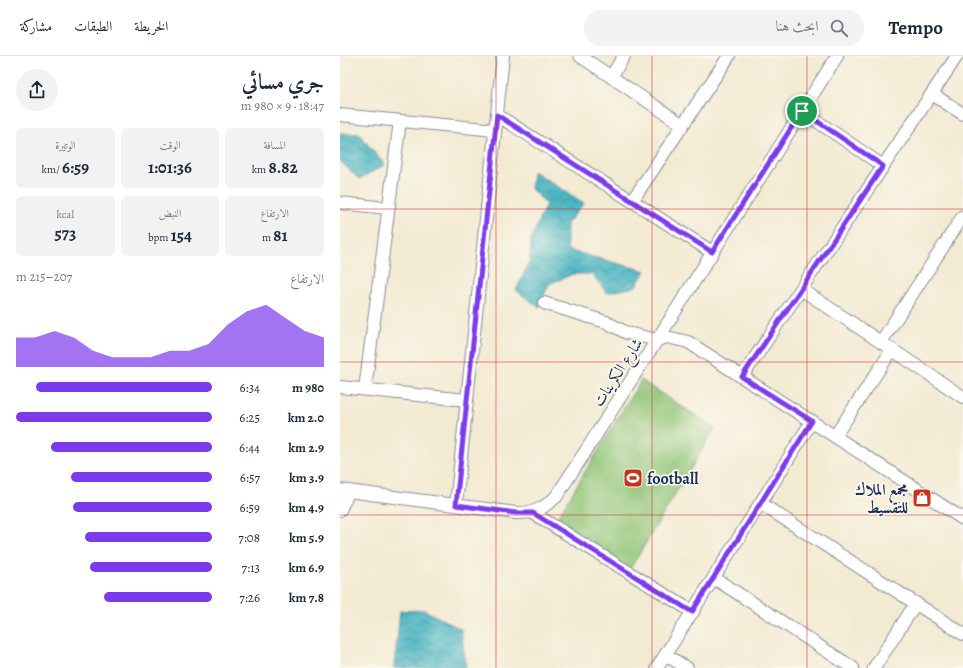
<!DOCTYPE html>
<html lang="ar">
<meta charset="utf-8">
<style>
body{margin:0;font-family:Alegreya,Amiri,serif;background:#f2f2f3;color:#1f2937;direction:rtl;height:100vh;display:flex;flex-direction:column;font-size:15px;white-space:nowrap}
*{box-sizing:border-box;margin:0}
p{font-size:13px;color:#747a83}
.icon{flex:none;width:22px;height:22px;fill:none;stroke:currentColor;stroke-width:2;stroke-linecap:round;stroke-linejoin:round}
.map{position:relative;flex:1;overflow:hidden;direction:ltr}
.sheet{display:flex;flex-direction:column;background:#fff;width:340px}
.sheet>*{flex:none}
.pin{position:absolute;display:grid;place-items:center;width:34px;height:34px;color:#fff;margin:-17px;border:2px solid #fff;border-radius:50%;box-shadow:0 1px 4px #0007}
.round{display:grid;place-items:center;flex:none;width:42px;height:42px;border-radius:21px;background:#f2f2f3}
.head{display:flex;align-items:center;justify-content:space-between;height:68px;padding:0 16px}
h1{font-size:22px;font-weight:700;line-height:30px}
.figures{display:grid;grid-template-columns:repeat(3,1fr);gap:6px;height:68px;padding:4px 16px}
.figures div{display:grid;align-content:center;border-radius:6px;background:#f2f2f3;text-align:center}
.figures b{font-size:17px;font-weight:700}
.figures small{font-size:11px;font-weight:400}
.figures p{font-size:11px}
.chart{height:112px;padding:8px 16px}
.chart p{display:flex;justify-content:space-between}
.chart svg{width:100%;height:72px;margin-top:4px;fill:#7c3aed;opacity:.7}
ul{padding:0 16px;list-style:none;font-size:13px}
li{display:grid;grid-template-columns:64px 48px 1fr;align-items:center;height:30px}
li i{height:10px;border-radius:5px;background:#7c3aed}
header{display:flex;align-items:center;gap:24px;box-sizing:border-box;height:56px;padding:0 20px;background:#fff;border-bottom:1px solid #e0e1e3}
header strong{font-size:19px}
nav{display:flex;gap:22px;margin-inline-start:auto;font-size:14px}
.search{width:280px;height:36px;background:#f2f2f3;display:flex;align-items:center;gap:10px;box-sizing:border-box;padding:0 14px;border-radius:22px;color:#747a83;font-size:15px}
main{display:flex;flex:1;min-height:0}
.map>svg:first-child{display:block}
.pitch{fill:#8dc375;stroke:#54796a}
.water{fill:url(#water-waves);stroke:#307290}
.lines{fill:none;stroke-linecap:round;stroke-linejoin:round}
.minor-casing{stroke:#878c98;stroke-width:14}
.minor{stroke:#fff;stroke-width:12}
.route-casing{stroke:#fff;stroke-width:8}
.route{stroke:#7c3aed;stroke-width:5}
.grid{fill:none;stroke:#d62828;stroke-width:1;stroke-opacity:0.55}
.labels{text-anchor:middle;stroke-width:3.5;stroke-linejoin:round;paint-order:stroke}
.street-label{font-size:16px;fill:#1b2f5e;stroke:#fbf7ec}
.poi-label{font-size:16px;font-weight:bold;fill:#1b2f5e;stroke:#fbf7ec;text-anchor:start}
</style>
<header>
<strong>Tempo</strong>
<div class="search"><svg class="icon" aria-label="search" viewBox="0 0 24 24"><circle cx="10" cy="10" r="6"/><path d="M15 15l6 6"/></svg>ابحث هنا</div>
<nav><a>الخريطة</a><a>الطبقات</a><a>مشاركة</a></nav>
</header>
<main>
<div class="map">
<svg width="623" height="612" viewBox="0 0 623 612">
<defs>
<pattern id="water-waves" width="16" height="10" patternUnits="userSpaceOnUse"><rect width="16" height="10" fill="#46b4c1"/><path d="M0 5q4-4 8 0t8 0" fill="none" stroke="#3a93a0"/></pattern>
</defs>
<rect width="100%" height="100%" fill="#fbf7ec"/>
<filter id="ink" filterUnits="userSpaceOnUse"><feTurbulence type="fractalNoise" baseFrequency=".025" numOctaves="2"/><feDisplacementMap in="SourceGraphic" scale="8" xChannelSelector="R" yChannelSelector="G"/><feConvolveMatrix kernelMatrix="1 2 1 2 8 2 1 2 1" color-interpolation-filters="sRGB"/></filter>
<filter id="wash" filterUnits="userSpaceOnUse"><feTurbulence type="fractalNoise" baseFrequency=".012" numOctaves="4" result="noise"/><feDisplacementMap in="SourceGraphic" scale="16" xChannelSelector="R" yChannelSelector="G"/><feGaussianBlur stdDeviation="0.9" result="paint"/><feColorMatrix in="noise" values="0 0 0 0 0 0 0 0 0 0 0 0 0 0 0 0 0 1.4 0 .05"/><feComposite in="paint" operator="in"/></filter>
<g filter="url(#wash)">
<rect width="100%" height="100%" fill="#f3ead2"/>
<path class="pitch" d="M301 324 375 372 286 520 211 472Z"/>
<path class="water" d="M0 77 19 78 45 109 19 123 0 105Z
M193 115 244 147 227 168V194L306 215 295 231 267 237 252 218H233L209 228 199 252 176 234 190 205 191 183 206 148 191 133Z
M84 554 121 573 126 612H54L60 555Z"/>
</g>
<g filter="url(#ink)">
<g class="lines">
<g class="minor-casing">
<path id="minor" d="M240 0 343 69
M271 21 284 0
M592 38 623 58
M462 55 543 110
M0 59 155 74
M157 59 372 196
M292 145 389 0
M0 147 47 152
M461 233 623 341
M204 247 266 266 287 277 317 284 497 0
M541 286 623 160
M402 321 617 0
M0 331 126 344
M25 333 60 65
M495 380 552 294
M0 434 176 457C195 457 201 454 216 441L317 284 327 281 348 286 623 463
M420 447 623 578
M116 449 163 0
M0 454 9 435
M193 457 353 556
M374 522 513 612
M326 599 347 612
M317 612 472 365
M534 612 576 547"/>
</g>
<use href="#minor" class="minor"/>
</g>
</g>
<g class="lines" filter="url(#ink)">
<g class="route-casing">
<path id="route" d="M462 55 543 110 402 321 472 365 352 556 193 457H176L116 449 157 59 372 196Z"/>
</g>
<use href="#route" class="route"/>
</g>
<path class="grid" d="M156 0V612M312 0V612M467 0V612M0 153H623M0 306H623M0 459H623"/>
<defs>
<g id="stadium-square" transform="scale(1)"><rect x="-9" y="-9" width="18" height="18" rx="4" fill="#c8321e" stroke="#fbf7ec"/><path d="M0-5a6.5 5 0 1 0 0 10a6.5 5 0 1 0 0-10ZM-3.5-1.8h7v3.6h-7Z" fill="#fff"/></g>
<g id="shop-square" transform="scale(1)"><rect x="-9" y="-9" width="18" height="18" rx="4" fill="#c8321e" stroke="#fbf7ec"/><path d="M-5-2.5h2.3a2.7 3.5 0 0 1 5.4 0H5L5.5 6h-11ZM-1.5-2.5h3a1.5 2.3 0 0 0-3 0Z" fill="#fff"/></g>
</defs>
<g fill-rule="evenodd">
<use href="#stadium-square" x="293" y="422"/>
<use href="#shop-square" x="582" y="442"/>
</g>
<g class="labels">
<g class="street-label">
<text transform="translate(277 316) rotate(-57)" y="6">شارع الکرينات</text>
</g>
<g class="poi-label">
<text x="307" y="428">football</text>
<text x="568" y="439" text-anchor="end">مجمع الملاك<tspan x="568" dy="18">للتقسيط</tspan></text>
</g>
</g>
</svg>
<div class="pin" style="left:462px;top:55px;background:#1e9e55"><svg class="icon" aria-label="arrive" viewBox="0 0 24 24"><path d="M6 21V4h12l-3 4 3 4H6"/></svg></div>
</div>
<section class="sheet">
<div class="head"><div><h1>جري مسائي</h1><p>18:47 · 9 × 980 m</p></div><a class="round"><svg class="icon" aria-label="share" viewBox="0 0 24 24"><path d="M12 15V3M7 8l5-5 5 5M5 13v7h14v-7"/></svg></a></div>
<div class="figures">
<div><p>المسافة</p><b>8.82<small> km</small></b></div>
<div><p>الوقت</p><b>1:01:36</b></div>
<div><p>الوتيرة</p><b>6:59<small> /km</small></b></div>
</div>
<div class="figures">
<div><p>الارتفاع</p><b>81<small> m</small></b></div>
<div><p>النبض</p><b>154<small> bpm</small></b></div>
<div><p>kcal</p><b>573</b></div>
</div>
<div class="chart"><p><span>الارتفاع</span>207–215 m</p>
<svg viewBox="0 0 160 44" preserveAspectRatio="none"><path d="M0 44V26L10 26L20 22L30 26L40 34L50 38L60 38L70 38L80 34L90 34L100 30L110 18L120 10L130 6L140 14L150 22L160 26V44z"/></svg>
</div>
<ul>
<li><b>980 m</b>6:34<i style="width:90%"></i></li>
<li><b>2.0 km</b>6:25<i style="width:100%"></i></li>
<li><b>2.9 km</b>6:44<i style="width:82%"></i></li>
<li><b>3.9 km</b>6:57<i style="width:72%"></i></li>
<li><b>4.9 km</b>6:59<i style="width:71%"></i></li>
<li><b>5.9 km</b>7:08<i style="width:65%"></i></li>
<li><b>6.9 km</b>7:13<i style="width:62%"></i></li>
<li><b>7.8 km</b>7:26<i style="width:55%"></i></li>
</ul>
</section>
</main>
